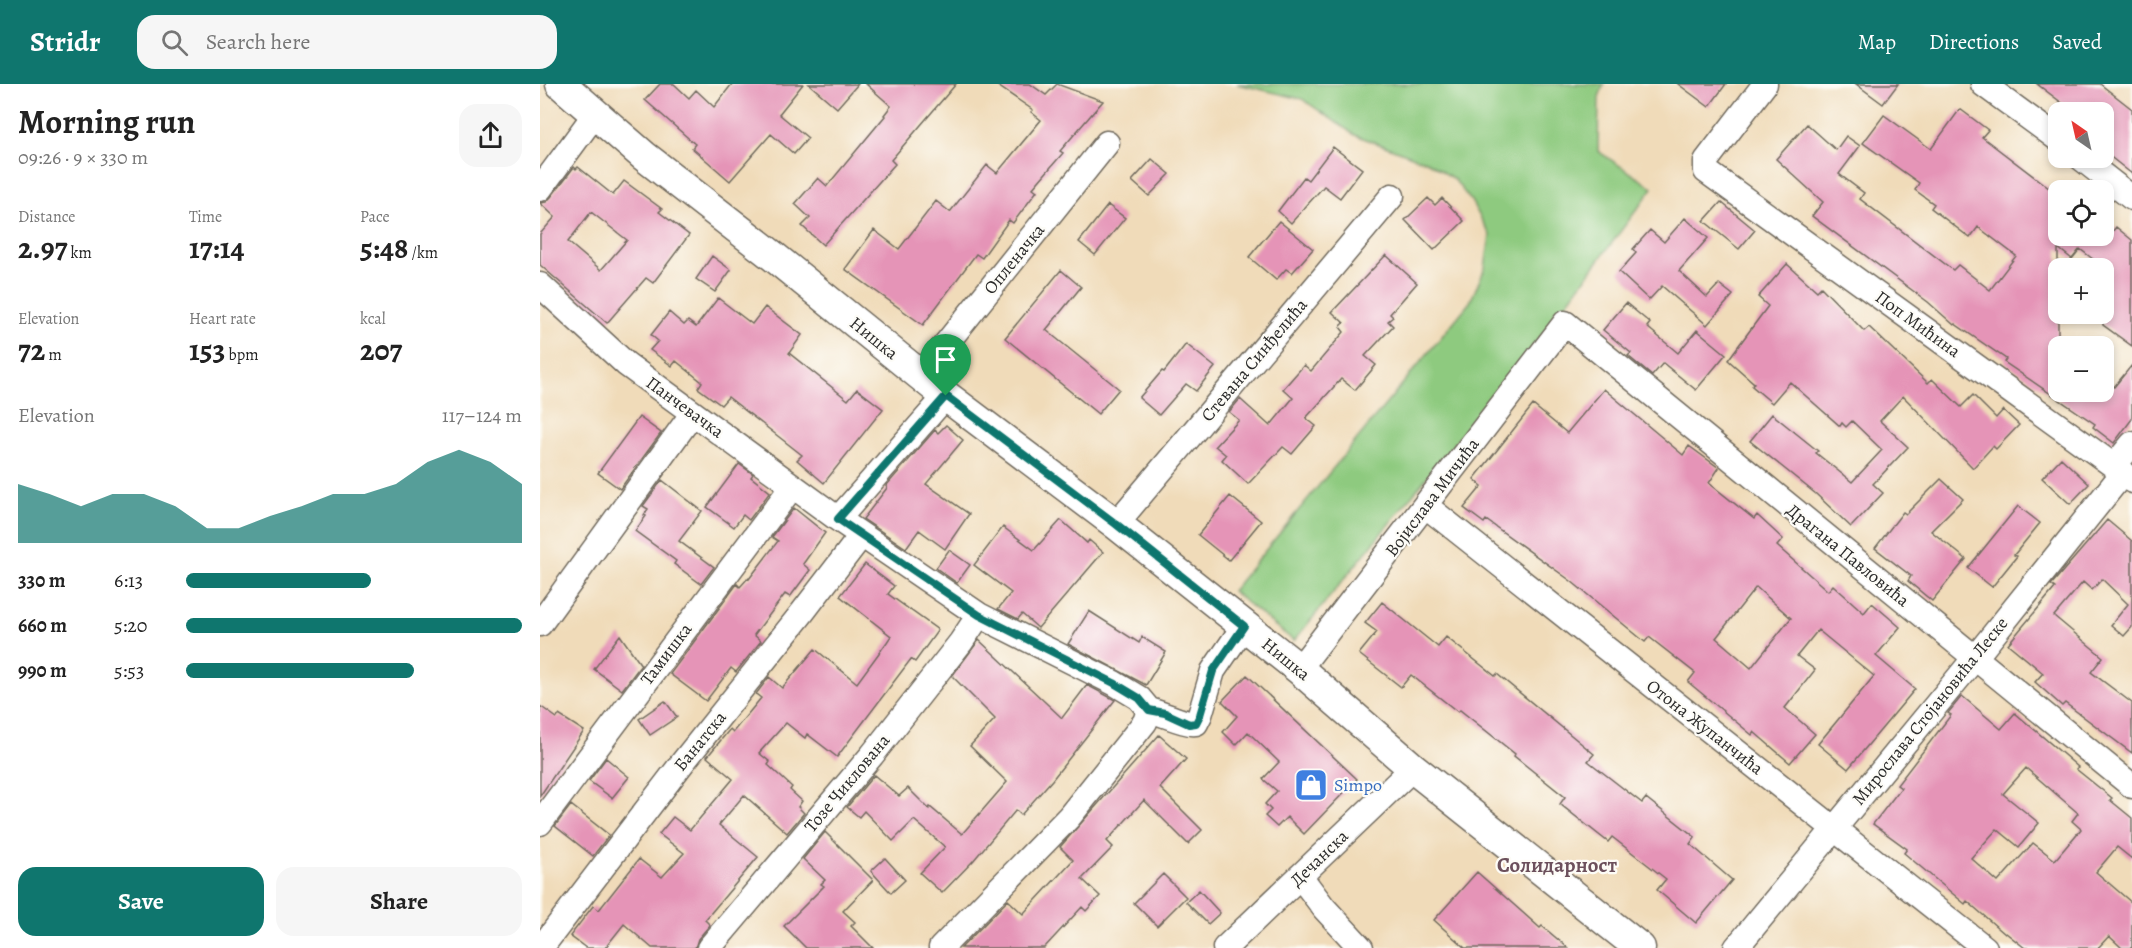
<!DOCTYPE html>
<meta charset="utf-8">
<style>
body{margin:0;font-family:Alegreya,serif;background:#f6f6f6;color:#222;height:100vh;display:flex;flex-direction:column;font-size:22px;white-space:nowrap}
*{box-sizing:border-box;margin:0}
p{font-size:20px;color:#767676}
.icon{flex:none;width:33px;height:33px;fill:none;stroke:currentColor;stroke-width:2;stroke-linecap:round;stroke-linejoin:round}
.map{position:relative;flex:1;overflow:hidden}
.drawer{display:flex;flex-direction:column;background:#fff;width:540px}
.drawer>*{flex:none}
.needle{width:39px;rotate:326deg}
.controls{position:absolute;left:1508px;top:18px;display:grid;gap:12px}
.controls a{display:grid;place-items:center;width:66px;height:66px;border-radius:12px;background:#fff;box-shadow:0 3px 9px #0003;font-size:30px}
.pin{position:absolute;display:grid;place-items:center;width:51px;height:51px;color:#fff;margin:-62px -26px;border-radius:50% 50% 50% 0;rotate:-45deg;box-shadow:0 0 6px #0007}
.pin .icon{rotate:45deg}
.round{display:grid;place-items:center;flex:none;width:63px;height:63px;border-radius:18px;background:#f6f6f6}
.headline{display:flex;align-items:center;justify-content:space-between;height:102px;padding:0 18px}
h1{font-size:33px;font-weight:600;line-height:45px}
.metrics{display:grid;grid-template-columns:repeat(3,1fr);gap:9px;height:102px;padding:6px 18px}
.metrics div{display:grid;align-content:center}
.metrics b{font-size:30px;font-weight:600}
.metrics small{font-size:16px;font-weight:400}
.metrics p{font-size:16px}
.chart{height:168px;padding:12px 18px}
.chart p{display:flex;justify-content:space-between}
.chart svg{width:100%;height:108px;margin-top:6px;fill:#0f766e;opacity:.7}
.action{display:flex;gap:12px;margin-top:auto;padding:12px 18px}
.action a{flex:1;height:69px;border-radius:18px;background:#0f766e;color:#fff;font-size:24px;font-weight:600;line-height:69px;text-align:center}
.action a+a{background:#f6f6f6;color:#222}
ul{padding:0 18px;list-style:none;font-size:20px}
li{display:grid;grid-template-columns:96px 72px 1fr;align-items:center;height:45px}
li i{height:15px;border-radius:8px;background:#0f766e}
header{display:flex;align-items:center;gap:36px;box-sizing:border-box;height:84px;padding:0 30px;background:#0f766e;color:#fff}
header strong{font-size:28px}
nav{display:flex;gap:33px;margin-inline-start:auto;font-size:21px}
.search{width:420px;height:54px;background:#f6f6f6;display:flex;align-items:center;gap:15px;box-sizing:border-box;padding:0 21px;border-radius:18px;color:#767676;font-size:22px}
main{display:flex;flex:1;min-height:0}
.map>svg:first-child{display:block}
.green{fill:#8eca7f;stroke:#5c7a55;stroke-width:1.5}
.building{fill:#e594b7;fill-rule:evenodd}
.lines{fill:none;stroke-linecap:round;stroke-linejoin:round}
.minor-casing{stroke:#70695d;stroke-width:27}
.major-casing{stroke:#70695d;stroke-width:33}
.minor{stroke:#fff;stroke-width:24}
.major{stroke:#fff;stroke-width:30}
.route-casing{stroke:#fff;stroke-width:12}
.route{stroke:#0f766e;stroke-width:8}
.labels{text-anchor:middle;stroke-width:4.5;stroke-linejoin:round;paint-order:stroke}
.street-label{font-size:18px;fill:#2b2b2b;stroke:#fdfcf7}
.shop-label{font-size:18px;fill:#366cbe;stroke:#fdfcf7;text-anchor:start}
.quarter-label{font-size:21px;font-weight:bold;fill:#6c505c;stroke:#fdfcf7}
</style>
<header>
<strong>Stridr</strong>
<div class="search"><svg class="icon" aria-label="search" viewBox="0 0 24 24"><circle cx="10" cy="10" r="6"/><path d="M15 15l6 6"/></svg>Search here</div>
<nav><a>Map</a><a>Directions</a><a>Saved</a></nav>
</header>
<main>
<section class="drawer">
<div class="headline"><div><h1>Morning run</h1><p>09:26 · 9 × 330 m</p></div><a class="round"><svg class="icon" aria-label="share" viewBox="0 0 24 24"><path d="M12 15V3M7 8l5-5 5 5M5 13v7h14v-7"/></svg></a></div>
<div class="metrics">
<div><p>Distance</p><b>2.97<small> km</small></b></div>
<div><p>Time</p><b>17:14</b></div>
<div><p>Pace</p><b>5:48<small> /km</small></b></div>
</div>
<div class="metrics">
<div><p>Elevation</p><b>72<small> m</small></b></div>
<div><p>Heart rate</p><b>153<small> bpm</small></b></div>
<div><p>kcal</p><b>207</b></div>
</div>
<div class="chart"><p><span>Elevation</span>117–124 m</p>
<svg viewBox="0 0 160 44" preserveAspectRatio="none"><path d="M0 44V20L10 24L20 29L30 24L40 24L50 29L60 38L70 38L80 33L90 29L100 24L110 24L120 20L130 11L140 6L150 11L160 20V44z"/></svg>
</div>
<ul>
<li><b>330 m</b>6:13<i style="width:55%"></i></li>
<li><b>660 m</b>5:20<i style="width:100%"></i></li>
<li><b>990 m</b>5:53<i style="width:68%"></i></li>
</ul>
<div class="action"><a>Save</a><a>Share</a></div>
</section>
<div class="map">
<svg width="1592" height="864" viewBox="0 0 1592 864">
<rect width="100%" height="100%" fill="#fdfcf7"/>
<filter id="ink" filterUnits="userSpaceOnUse"><feTurbulence type="fractalNoise" baseFrequency=".0167" numOctaves="2"/><feDisplacementMap in="SourceGraphic" scale="12" xChannelSelector="R" yChannelSelector="G"/><feConvolveMatrix kernelMatrix="1 2 1 2 8 2 1 2 1" color-interpolation-filters="sRGB"/></filter>
<filter id="wash" filterUnits="userSpaceOnUse"><feTurbulence type="fractalNoise" baseFrequency=".008" numOctaves="4" result="noise"/><feDisplacementMap in="SourceGraphic" scale="24" xChannelSelector="R" yChannelSelector="G"/><feGaussianBlur stdDeviation="1.35" result="paint"/><feColorMatrix in="noise" values="0 0 0 0 0 0 0 0 0 0 0 0 0 0 0 0 0 1.4 0 .05"/><feComposite in="paint" operator="in"/></filter>
<g filter="url(#wash)">
<rect width="100%" height="100%" fill="#f0dbb9"/>
<path class="green" d="M697 0H1064L1059 13 1058 67 1113 104 1012 239 754 557 692 507 930 218 945 184 950 151 931 117 914 95 888 78 815 51 762 15Z"/>
<g id="blocks">
<path class="building" d="M120 0H134L149 14 156 6 174 23 192 0H263L239 30 268 54 254 70 231 50 190 97 152 64 155 60 105 16Z
M269 0H318L297 24Z
M326 0H416L351 76 355 80 283 161 262 142 270 134 255 120 278 94 287 102 345 32 344 31 351 22Z
M455 0H490L506 11 517 0 563 17 520 67 523 69 493 104 497 107 473 139 469 136 442 174 436 170 383 241 305 185 334 146 359 165 396 117 410 128 447 81 457 89 501 36 491 28 493 26Z
M1138 0H1186L1169 23Z
M1316 0H1358L1343 20Z
M1497 0H1560L1592 25V90L1563 67V28H1534Z
M1420 25 1448 46 1442 53 1518 111V152H1569L1576 143 1592 156V262L1563 241V183L1540 165 1532 175 1518 164V308H1563V302L1566 298 1574 303 1592 281V335L1574 359 1553 343 1555 340 1464 278 1466 275 1415 240 1414 241 1388 218 1272 132 1283 118 1236 75 1267 40 1296 66 1306 52 1320 62 1299 90 1324 109 1320 115 1413 186 1418 181 1450 206 1476 172 1438 143 1430 154 1391 124 1394 120 1375 106 1379 99 1323 59 1344 31 1391 65Z
M793 63 822 85 800 114 784 102 751 139 738 127 764 93 768 96Z
M612 75 630 90 609 112 592 97Z
M34 83 36 85 38 83 73 111 84 97 122 125 119 128 149 151 113 199 106 194 67 239 0 181V150L15 133 0 119 6 118 11 113ZM51 128 87 156 61 186 28 158Z
M888 114 895 121 902 114 924 137 894 166 865 136Z
M1181 118 1215 146 1199 165 1164 137Z
M568 121 585 134 555 171 539 158Z
M1145 134 1168 154 1139 187 1167 213 1179 200 1193 211 1167 241 1122 202 1109 216 1079 188 1096 169 1093 165 1110 146 1124 158Z
M739 137 773 165 752 189 746 185 736 196 709 173Z
M846 171 877 199 850 230 853 233 848 237 853 242 825 272 836 281 815 306 801 295 766 334 776 342 752 370 743 363 708 400 682 376 686 371 675 362 699 336 689 328 700 315 730 342 753 314 743 305 764 281 771 287 804 248 800 243 804 239 792 228Z
M172 172 191 186 175 208 156 195Z
M1247 180 1277 207 1281 203 1324 247 1329 243 1388 299 1392 295 1421 323 1433 311 1456 334 1463 326 1479 341 1456 365 1453 362 1433 384 1363 312 1340 337 1368 363 1333 400 1343 409 1311 443 1276 410 1210 357 1232 330 1278 367 1276 369 1312 398 1342 366 1312 337 1306 343 1302 339 1300 342 1250 298 1232 319 1212 302 1214 299 1188 276 1228 222 1218 213Z
M521 186 541 203 506 246 579 305 558 330 465 254Z
M178 214 212 240 225 223 262 251 249 269 308 316 317 305 343 325 284 399 257 376 262 371 188 313 181 321 158 304 162 298 136 277 132 282 110 266 118 257 111 251 129 228 144 241 148 237 156 243Z
M1086 219 1110 239 1107 243 1138 269 1157 246 1186 270 1156 306 1123 279 1112 292 1088 272 1091 269 1063 246Z
M646 260 675 283 656 307 646 300 619 331 599 314 622 287 624 288Z
M1064 305 1143 371 1149 362 1179 384 1169 399 1214 435 1217 431 1243 455 1237 462 1288 507 1293 501 1324 529 1332 519 1360 543 1336 572 1375 605 1308 685 1278 660 1334 592 1278 546 1257 572 1275 586 1245 624 1275 650 1250 679 1214 648 1212 651 1148 598 1155 589 1109 553 1105 558 1031 497 946 436 944 439 924 424 942 402 934 395 993 321 1027 349ZM1216 503 1251 534 1211 584 1176 554Z
M99 333 121 349 80 405 58 389Z
M406 341 423 356 386 400 429 430 405 465 379 446 366 464 323 435 347 404 346 402 395 346 398 349Z
M1521 374 1549 400 1530 420 1502 394Z
M199 380 213 390 211 393 230 408 209 436 203 431 194 443 167 423Z
M1401 395 1423 415 1391 447 1426 475 1392 517 1368 497 1371 492 1335 464 1363 428 1366 430Z
M122 396 162 427 139 457 174 483 161 500 134 480 136 477 95 447 106 432 104 431 108 425 103 422Z
M690 412 721 437 689 476 658 451Z
M1478 422 1500 439 1474 471 1477 472 1452 503 1428 484Z
M254 424 285 449 263 480 270 486 250 513 245 510 214 551 221 557 196 588 191 584 166 617 130 590 197 500 200 503 208 494 209 495 238 457 232 453Z
M521 436 547 459 549 456 563 468 498 544 482 530 478 535 458 525 471 509 434 481 463 443 494 466Z
M1567 436 1592 457V543L1584 552 1571 541 1588 520 1562 495 1552 506 1543 498 1514 532 1563 573 1551 588 1592 619V669L1525 619 1522 622 1495 598 1503 589 1468 560 1515 504 1511 501Z
M409 466 430 481 417 499 396 484Z
M325 480 354 502 348 510 398 546 375 578 371 575 297 673 267 650 265 654 246 639 219 669 230 678 228 681 252 703 250 706 262 717 258 723 264 729 247 749 204 711 179 741 218 773 165 836 170 841 158 855 155 864H112L84 840 65 864H46L30 852 53 822 59 826 99 775 122 793 144 769 119 750 133 733 150 746 193 695 167 673 190 645 193 648 221 614 216 610 229 593 242 604 275 565 317 599 347 558 351 552 300 512Z
M842 518 898 563 906 553 955 592 957 590 1054 670 1048 677 1102 719 1106 714 1155 753 1150 760 1192 796 1156 839 1117 806 1126 795 1072 753 1068 758 1020 720 1025 713 974 672 975 670 920 626 918 628 871 591 861 603 819 570 837 548 825 539Z
M549 527 599 559 602 553 626 568 606 601 528 560Z
M80 551 101 581 82 606 54 585Z
M439 556 522 634 547 601 575 616 512 696 481 731 476 726 433 777 402 809 380 789 405 763 374 736 353 757 324 727 319 733 307 723 334 691 359 712 368 704 389 725 390 723 422 750 467 698 430 662 455 635 412 592Z
M707 591 817 695 764 750 747 733 737 743 725 732 731 726 725 720 737 707 723 695 739 678 708 648 696 661 683 648 697 632 682 617Z
M1422 612 1461 645 1475 629 1538 683 1536 685 1572 714 1570 716 1592 734V775L1577 763 1556 788 1592 819V864H1582L1569 852 1558 864H1485L1466 849 1465 850 1427 817 1425 820 1364 769 1367 765 1333 740 1361 704 1357 701 1411 631 1408 629ZM1486 684 1538 729 1532 737 1541 745 1515 776 1493 759 1458 798 1431 774 1457 745 1479 763 1499 739 1463 710Z
M125 617 137 633 110 651 99 635Z
M0 622 17 634 19 631 44 647 0 712Z
M619 651 646 675 620 704 662 746 648 760 604 716 567 757 573 763 542 795 560 812 546 827 542 823 504 864H421L468 816 483 830 533 776 520 763Z
M66 674 89 693 72 714 49 697Z
M31 721 69 751 53 772 15 742Z
M285 748 333 796 303 827 315 838 311 842 333 864H266L244 842 284 802 281 800 285 796 263 775Z
M345 774 365 796 351 809 331 787Z
M937 788 1000 844 1002 842 1028 864H925L894 836Z
M623 790 646 813 617 842 594 819Z
M659 806 680 829 668 840 646 818Z"/>
</g>
</g>
<g filter="url(#ink)">
<use href="#blocks" fill-opacity="0" stroke="#70695d" stroke-width="1.5"/>
<g class="lines">
<g class="minor-casing">
<path id="minor" d="M1225 0 1166 77V87L1574 382 1592 397
M1443 0 1518 55
M1541 74 1592 114
M0 105 55 30
M0 201 86 280 298 435
M381 291 567 59
M1574 382 1592 360
M886 422 1445 864
M576 440 852 112
M0 540 153 329
M759 585 1025 239 1592 702
M609 626C622 629 646 641 656 639L660 631 673 587 704 542
M0 739 252 403
M760 792 784 824 821 864
M1 864 143 678 262 529 321 452
M169 864 332 671 421 558 439 531
M401 864 529 733 605 638 609 626 599 614 574 599 439 531 298 435 406 312
M685 864 873 684
M1196 864 1434 575 1583 389"/>
</g>
<g class="major-casing">
<path id="major" d="M21 0 104 72 233 172 406 312 576 440 759 585 873 684 1100 864"/>
</g>
<use href="#minor" class="minor"/>
<use href="#major" class="major"/>
</g>
</g>
<g class="lines" filter="url(#ink)">
<g class="route-casing">
<path id="route" d="M406 312 576 440 704 542 673 587 660 631 656 639 649 640 625 629 609 626 599 614 574 599 439 531 298 435Z"/>
</g>
<use href="#route" class="route"/>
</g>
<defs>
<g id="shop-square" transform="scale(1.725)"><rect x="-9" y="-9" width="18" height="18" rx="4" fill="#3f7fe0" stroke="#fdfcf7"/><path d="M-5-2.5h2.3a2.7 3.5 0 0 1 5.4 0H5L5.5 6h-11ZM-1.5-2.5h3a1.5 2.3 0 0 0-3 0Z" fill="#fff"/></g>
</defs>
<g fill-rule="evenodd">
<use href="#shop-square" x="771" y="701"/>
</g>
<g class="labels">
<g class="street-label">
<text transform="translate(474 175) rotate(-51)" y="6">Опленачка</text>
<text transform="translate(1378 240) rotate(36)" y="6">Поп Мићина</text>
<text transform="translate(334 254) rotate(39)" y="6">Нишка</text>
<text transform="translate(714 276) rotate(-50)" y="6">Стевана Синђелића</text>
<text transform="translate(145 323) rotate(36)" y="6">Панчевачка</text>
<text transform="translate(892 413) rotate(-53)" y="6">Војислава Мичића</text>
<text transform="translate(1308 471) rotate(39)" y="6">Драгана Павловића</text>
<text transform="translate(126 570) rotate(-53)" y="6">Тамишка</text>
<text transform="translate(746 575) rotate(39)" y="6">Нишка</text>
<text transform="translate(1390 627) rotate(-51)" y="6">Мирослава Стојановића Леске</text>
<text transform="translate(1165 643) rotate(38)" y="6">Отона Жупанчића</text>
<text transform="translate(160 657) rotate(-51)" y="6">Банатска</text>
<text transform="translate(307 699) rotate(-50)" y="6">Тозе Чиклована</text>
<text transform="translate(779 774) rotate(-44)" y="6">Дечанска</text>
</g>
<g class="shop-label">
<text x="794" y="707">Simpo</text>
</g>
<g class="quarter-label">
<text x="1017" y="788">Солидарност</text>
</g>
</g>
</svg>
<div class="controls">
<a><svg class="needle" viewBox="-14 -14 28 28"><path d="M0-13l5 13h-10z" fill="#e53935"/><path d="M0 13l5-13h-10z" fill="#767676"/></svg></a>
<a><svg class="icon" aria-label="locate" viewBox="0 0 24 24"><circle cx="12" cy="12" r="6"/><path d="M12 2v4M12 18v4M2 12h4M18 12h4"/></svg></a>
<a>+</a>
<a>−</a>
</div>
<div class="pin" style="left:406px;top:312px;background:#1e9e55"><svg class="icon" aria-label="arrive" viewBox="0 0 24 24"><path d="M6 21V4h12l-3 4 3 4H6"/></svg></div>
</div>
</main>
